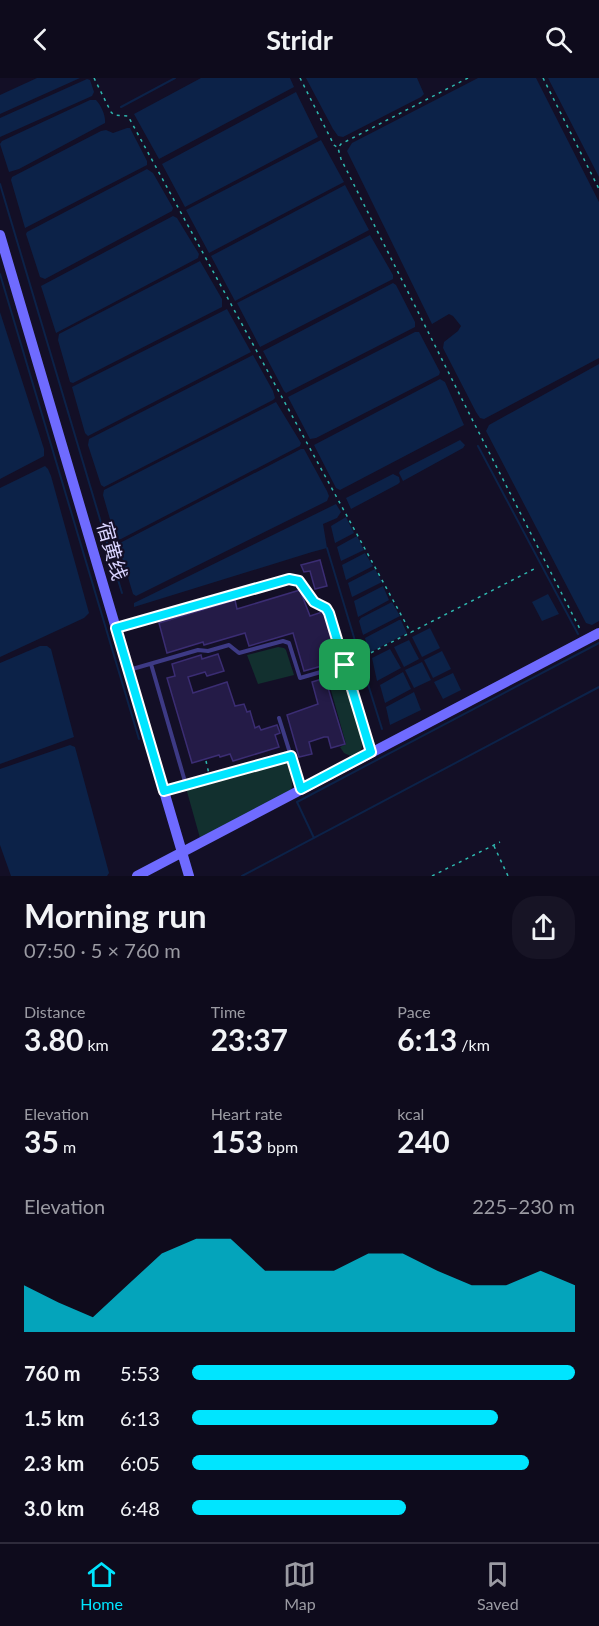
<!DOCTYPE html>
<meta charset="utf-8">
<style>
body{margin:0;font-family:Lato,"Noto Sans SC",sans-serif;background:#171425;color:#f1f3f6;height:100vh;display:flex;flex-direction:column;font-size:22px;white-space:nowrap}
*{box-sizing:border-box;margin:0}
p{font-size:20px;color:#9b9ba3}
.icon{flex:none;width:33px;height:33px;fill:none;stroke:currentColor;stroke-width:2;stroke-linecap:round;stroke-linejoin:round}
.map{position:relative;height:798px;overflow:hidden}
.details{display:flex;flex-direction:column;background:#0e0b1c;flex:1}
.details>*{flex:none}
.pin{position:absolute;display:grid;place-items:center;width:51px;height:51px;color:#fff;margin:-26px;border-radius:12px;box-shadow:0 3px 9px #0006}
.round{display:grid;place-items:center;flex:none;width:63px;height:63px;border-radius:24px;background:#171425}
.summary{display:flex;align-items:center;justify-content:space-between;height:102px;padding:0 24px}
h1{font-size:33px;font-weight:700;line-height:45px}
.figures{display:grid;grid-template-columns:repeat(3,1fr);gap:9px;height:102px;padding:6px 24px}
.figures div{display:grid;align-content:center}
.figures b{font-size:30px;font-weight:700}
.figures small{font-size:16px;font-weight:400}
.figures p{font-size:16px}
.chart{height:168px;padding:12px 24px}
.chart p{display:flex;justify-content:space-between}
.chart svg{width:100%;height:108px;margin-top:6px;fill:#00e5ff;opacity:.7}
ul{padding:0 24px;list-style:none;font-size:20px}
li{display:grid;grid-template-columns:96px 72px 1fr;align-items:center;height:45px}
li i{height:15px;border-radius:8px;background:#00e5ff}
header{display:flex;justify-content:space-between;align-items:center;height:78px;padding:0 24px;background:#0e0b1c;font-size:27px;font-weight:700}
.tab-bar{display:flex;justify-content:space-around;align-items:center;height:84px;border-top:2px solid #2e2b3b;background:#0e0b1c;font-size:16px;color:#9b9ba3}
.tab-bar a{display:grid;justify-items:center;gap:3px}
.tab-bar .active{color:#00e5ff}
.map>svg:first-child{display:block}
.green{fill:#12302f}
.water{fill:#0c2248}
.lines{fill:none;stroke-linecap:round;stroke-linejoin:round}
.stream{stroke:#0c2248;stroke-width:2}
.building{fill:#241b47;stroke:#3b2d73;stroke-width:1.5}
.path{stroke:#2fb8b0;stroke-width:1.5;stroke-dasharray:3 4.5;stroke-linecap:butt}
.lane{stroke:#3d3a85;stroke-width:4}
.secondary{stroke:#6f6bff;stroke-width:10}
.route-casing{stroke:#fff;stroke-width:12}
.route{stroke:#00e5ff;stroke-width:8}
.labels{text-anchor:middle;stroke-width:4.5;stroke-linejoin:round;paint-order:stroke}
.street-label{font-size:20px;fill:#d9d4ff;stroke:#130f26}
</style>
<header><svg class="icon" aria-label="back" viewBox="0 0 24 24"><path d="M15 5l-7 7 7 7"/></svg>Stridr<svg class="icon" aria-label="search" viewBox="0 0 24 24"><circle cx="10" cy="10" r="6"/><path d="M15 15l6 6"/></svg></header>
<div class="map">
<svg width="599" height="798" viewBox="0 0 599 798">
<rect width="100%" height="100%" fill="#130f26"/>
<path class="green" d="M278 569 284 570 286 572 294 597 258 606 247 577Z
M338 594 344 597 363 659C363 669 362 674 353 679L344 675 340 669 346 666 327 598Z
M281 684H286C290 693 294 703 291 713L200 760 186 710Z"/>
<path class="water" d="M37 0H80L0 36V17Z
M201 0H290L294 9 159 81 134 36Z
M306 0H417L424 16 421 19 343 59 338 58 333 51Z
M478 0H536L599 124V280L484 341 480 340 476 334 443 270 444 264 458 253 461 248 453 238 449 236 432 246 347 73 352 65Z
M548 0H599V99Z
M87 1 90 2 94 14 92 18 0 59V40Z
M296 14 318 59 185 129 162 86Z
M90 22H96C101 27 106 38 105 45L19 91 9 94 0 66 2 63Z
M127 50H130L147 83V87L25 150 11 102 12 99 101 53 106 52 113 55Z
M321 62 344 104 209 175 186 132Z
M147 91 153 95 173 130 172 133 45 201 40 199 26 156 27 154Z
M345 107 369 152 235 223 211 178Z
M173 138 177 140 199 176 198 180 56 255 41 208Z
M370 157 393 197V201L260 269 237 225Z
M200 183 222 221V229L73 305 70 304 58 262 59 256Z
M393 205 396 207 415 244V249L286 315 284 313 263 273Z
M227 231 251 274 88 358 85 355 72 309Z
M0 234 44 371V378L0 401Z
M415 254H419L440 294 439 297 316 360 310 361 288 319Z
M253 277 273 313 275 320 273 322 104 409 101 407 88 367 89 361Z
M599 286V543L592 547 586 545 486 353 489 347Z
M440 301 445 304 464 347 340 412 336 410 314 367Z
M276 324 301 365 300 368 121 461 116 462 103 417 104 412Z
M460 362 465 367 463 370 403 403 399 395 400 393Z
M301 371H304L327 413 329 418 327 423 136 518 133 516 118 466Z
M45 388 48 391 51 398 89 535 84 540 0 579V410Z
M393 396 399 399 400 404 398 406 351 431 346 420Z
M336 426 341 434 337 440 323 446 327 470 312 474 134 529V525Z
M346 439 354 455 335 465 331 448Z
M357 458 364 472 341 483 337 469Z
M365 475 373 488 346 502 342 487Z
M375 491 382 504 352 519 348 505Z
M383 508 389 522 358 539 354 523Z
M548 516 559 536 542 543 532 524Z
M392 524 400 538 363 557 359 543 361 540Z
M399 542H401L407 555 369 575 365 560Z
M430 550 440 570 422 579 412 559Z
M409 562 419 581 404 589 394 569Z
M40 568H47L51 571 74 659 0 686V585Z
M390 571 401 590 377 603 372 580Z
M442 573 451 591 433 600 424 582Z
M422 584 431 602 414 610 405 592Z
M403 594 411 611 385 625 380 607Z
M453 595 461 612 443 621 434 604Z
M414 614 421 632 390 647 386 629Z
M70 667 75 669 109 795 107 798H11L0 767V691Z"/>
<g class="lines">
<path class="stream" d="M121 29 175 0
M0 106 122 515
M0 196 139 661
M478 368 578 556
M327 470 359 576
M362 587 382 651
M314 760 297 724 599 565
M242 798 599 609"/>
</g>
<path class="building" d="M320 482 327 508 315 511 310 493 304 494 301 487Z
M300 512 310 538 322 534 325 537 339 583 304 593 293 555 249 568 245 555 204 567 203 564 167 575 159 545 235 522 237 531Z
M218 576 224 593 207 598 205 594 188 599 193 615 227 604 235 628 244 626 247 634 250 633 255 650 259 648 261 652 277 647 280 655 275 657 279 669 233 683 230 676 220 679 219 677 192 685 167 600 175 598 172 586 201 577 202 581Z
M325 600 345 666 331 670 328 659H324L309 664 312 676 299 679 287 637 318 626 312 604Z"/>
<g class="lines">
<path class="path" d="M94 0 111 34 114 37 128 38 411 555
M300 0 334 67 338 70
M468 0 341 66 338 70 341 81 474 345 581 553
M543 0 599 111
M351 585 536 490
M206 683 209 696
M494 768 508 798
M432 798 500 764"/>
<path class="lane" d="M117 550 289 501H296C305 508 307 520 316 526 321 530 325 529 329 535L371 673
M151 586 186 707
M129 592 198 572 208 573 229 567 239 575 283 563 289 565 300 600 345 587
M279 640 301 710
M165 713 291 678"/>
<path class="secondary" d="M0 157 189 798
M137 798 599 555"/>
</g>
<g class="lines">
<g class="route-casing">
<path id="route" d="M289 501 299 503 314 524 326 530 329 535 371 674 301 711 291 678 164 713 116 550Z"/>
</g>
<use href="#route" class="route"/>
</g>
<g class="labels">
<g class="street-label">
<text transform="translate(112 473) rotate(74)" y="7">宿黄线</text>
</g>
</g>
</svg>
<div class="pin" style="left:345px;top:587px;background:#1e9e55"><svg class="icon" aria-label="arrive" viewBox="0 0 24 24"><path d="M6 21V4h12l-3 4 3 4H6"/></svg></div>
</div>
<section class="details">
<div class="summary"><div><h1>Morning run</h1><p>07:50 · 5 × 760 m</p></div><a class="round"><svg class="icon" aria-label="share" viewBox="0 0 24 24"><path d="M12 15V3M7 8l5-5 5 5M5 13v7h14v-7"/></svg></a></div>
<div class="figures">
<div><p>Distance</p><b>3.80<small> km</small></b></div>
<div><p>Time</p><b>23:37</b></div>
<div><p>Pace</p><b>6:13<small> /km</small></b></div>
</div>
<div class="figures">
<div><p>Elevation</p><b>35<small> m</small></b></div>
<div><p>Heart rate</p><b>153<small> bpm</small></b></div>
<div><p>kcal</p><b>240</b></div>
</div>
<div class="chart"><p><span>Elevation</span>225–230 m</p>
<svg viewBox="0 0 160 44" preserveAspectRatio="none"><path d="M0 44V25L10 32L20 38L30 25L40 12L50 6L60 6L70 19L80 19L90 19L100 12L110 12L120 19L130 25L140 25L150 19L160 25V44z"/></svg>
</div>
<ul>
<li><b>760 m</b>5:53<i style="width:100%"></i></li>
<li><b>1.5 km</b>6:13<i style="width:80%"></i></li>
<li><b>2.3 km</b>6:05<i style="width:88%"></i></li>
<li><b>3.0 km</b>6:48<i style="width:56%"></i></li>
</ul>
</section>
<nav class="tab-bar">
<a class="active"><svg class="icon" aria-label="home" viewBox="0 0 24 24"><path d="M3 11l9-7 9 7M6 9v11h12V9"/></svg>Home</a>
<a><svg class="icon" aria-label="map" viewBox="0 0 24 24"><path d="M3 6l6-2 6 2 6-2v14l-6 2-6-2-6 2zM9 4v14M15 6v14"/></svg>Map</a>
<a><svg class="icon" aria-label="saved" viewBox="0 0 24 24"><path d="M7 4h10v16l-5-4-5 4z"/></svg>Saved</a>
</nav>
